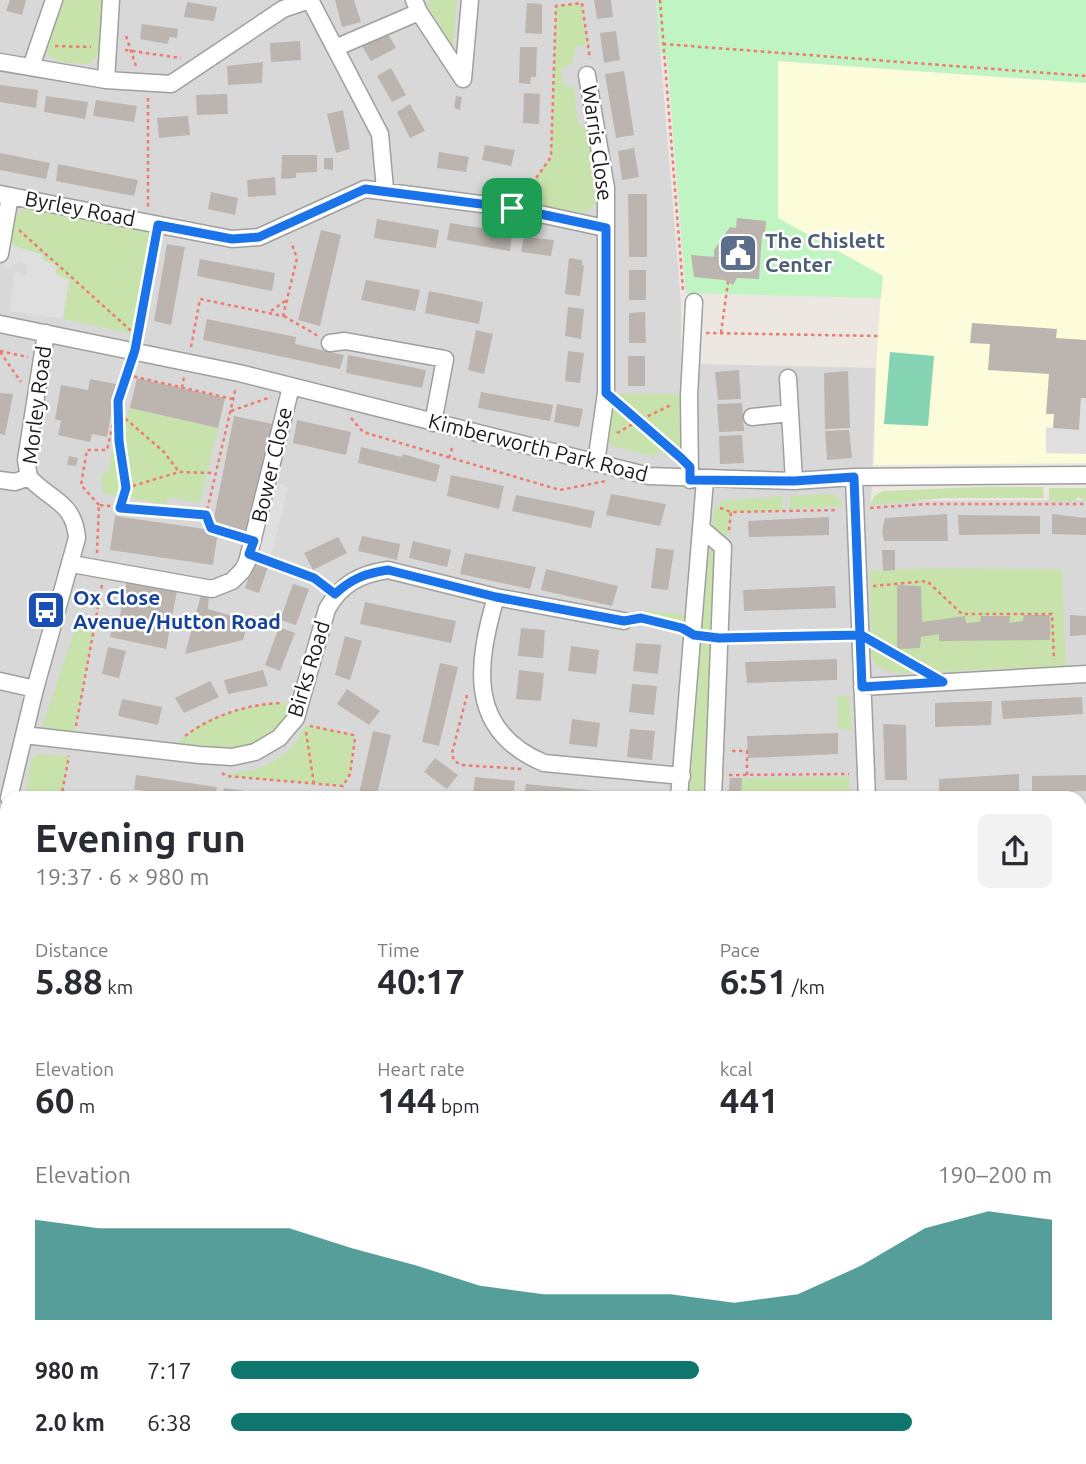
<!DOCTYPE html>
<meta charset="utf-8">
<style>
body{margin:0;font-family:Ubuntu,sans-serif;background:#f2f2f3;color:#2b2b33;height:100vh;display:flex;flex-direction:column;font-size:26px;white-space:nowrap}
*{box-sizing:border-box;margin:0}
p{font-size:23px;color:#7c7c81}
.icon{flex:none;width:38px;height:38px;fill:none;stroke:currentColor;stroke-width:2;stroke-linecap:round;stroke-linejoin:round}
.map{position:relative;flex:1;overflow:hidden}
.sheet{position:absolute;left:0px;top:791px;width:1087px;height:674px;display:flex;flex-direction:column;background:#fff;border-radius:21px 21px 0 0;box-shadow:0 2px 5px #0004}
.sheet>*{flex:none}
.pin{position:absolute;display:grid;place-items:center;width:60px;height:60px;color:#fff;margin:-30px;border-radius:14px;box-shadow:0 4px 10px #0006}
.round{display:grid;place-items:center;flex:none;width:74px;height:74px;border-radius:10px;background:#f2f2f3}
.headline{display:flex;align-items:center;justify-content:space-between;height:119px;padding:0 35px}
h1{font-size:38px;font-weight:700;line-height:52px}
.metrics{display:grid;grid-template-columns:repeat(3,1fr);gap:10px;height:119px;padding:7px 35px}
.metrics div{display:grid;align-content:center}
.metrics b{font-size:35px;font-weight:700}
.metrics small{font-size:19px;font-weight:400}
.metrics p{font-size:19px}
.chart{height:196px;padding:14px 35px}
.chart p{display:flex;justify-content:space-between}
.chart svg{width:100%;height:126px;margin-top:7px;fill:#0f766e;opacity:.7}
ul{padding:0 35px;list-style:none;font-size:23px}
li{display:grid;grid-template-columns:112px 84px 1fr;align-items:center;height:52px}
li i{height:18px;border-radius:9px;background:#0f766e}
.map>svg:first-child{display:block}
.residential{fill:#d9d8d8;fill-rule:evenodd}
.education{fill:#fcfbda}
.grass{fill:#c7e3ab}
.park{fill:#c0f4c3}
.pitch{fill:#85d5b4}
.parking{fill:#dfdfdf}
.building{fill:#bcb4ae}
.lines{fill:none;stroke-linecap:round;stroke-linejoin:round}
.minor-casing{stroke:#9f9f9f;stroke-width:19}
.path{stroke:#ed7b71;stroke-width:2.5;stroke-dasharray:3.5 3.5;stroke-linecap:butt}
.minor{stroke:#fff;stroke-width:16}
.route-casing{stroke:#fff;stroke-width:14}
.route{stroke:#1a73e8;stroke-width:9}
.labels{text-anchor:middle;stroke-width:5;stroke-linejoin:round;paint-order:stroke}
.street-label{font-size:21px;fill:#1b1b1b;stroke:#fff}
.service-label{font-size:21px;font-weight:bold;fill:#4e5e75;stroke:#fff;text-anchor:start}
.transit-label{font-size:21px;font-weight:bold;fill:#164399;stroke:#fff;text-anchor:start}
</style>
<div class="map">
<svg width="1086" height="1464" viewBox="0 0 1086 1464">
<rect width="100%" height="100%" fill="#ece8e1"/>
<path class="residential" d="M0 0H656L681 303V368L695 364 876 368 871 501 1086 500V1464H0ZM7 798H1080V1458H7Z"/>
<path class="education" d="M778 61 1086 83V463L874 465 876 368 882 276 777 218Z"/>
<path class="grass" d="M60 0H104L101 52 89 64C73 63 51 65 45 48Z
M430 0H457L453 47 428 6Z
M582 3 588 44 576 47 572 63 561 69 565 87 574 86 578 124 589 130 598 202 585 213 517 202 551 157 556 6Z
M29 207 152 230 160 236 142 336 63 319 69 280 55 274 41 254 13 246C9 229 13 213 29 207Z
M614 394H681V458L663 457 664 453 657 451 655 456 612 446 607 438Z
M130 408 218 428 200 503 168 497 167 505 103 493 101 476 108 471 120 414H128Z
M979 487H1043L1044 498H943L870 505 874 496 883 491Z
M1049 488H1086V501L1078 497 1074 501H1049Z
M833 494 844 506 790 509V496Z
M782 496 783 511 731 513 726 541 712 530 714 510 722 501Z
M709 547 714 550 715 556 704 798H687Z
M933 568 1062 569 1066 666 912 673C896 673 881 674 872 658L870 571Z
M645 610 684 615 683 629 642 621Z
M79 617 96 620 73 740 39 736Z
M849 696 852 730 838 729 837 697Z
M273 703H293L277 732 243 751 176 746C200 716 237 710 273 703Z
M305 725 353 735 355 739 350 774 343 786 226 776C232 771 243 772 252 770 275 764 297 749 305 725Z
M39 754 69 756 61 798H25L31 759Z
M849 777 850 798H741L742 778Z
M66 1458H139V1464H67Z"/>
<path class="park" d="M656 0H1086V83L778 61V218L883 276 881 298 686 293 667 55 660 54Z"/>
<path class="pitch" d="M890 352 934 356 928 426 884 424Z"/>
<path class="parking" d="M11 236 13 246 41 254 44 261 57 265 56 274 69 280 63 319 9 311 15 272 26 274 27 271 26 264 19 262 4 270Z
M1081 398H1086V454L1046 453V427L1079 430Z
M269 478 288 488 270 561 249 554Z"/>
<path class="building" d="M10 0H26L22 15 6 11Z
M335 0H354L361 22 342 27Z
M594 0H611L613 17 597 19Z
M187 2 217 7 214 21 184 17Z
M527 3 542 4V34L525 33Z
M142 24 178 29 177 38 170 37 167 44 140 39Z
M386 30 396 48 371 61 360 43Z
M616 31 620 60 604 63 600 33Z
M300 41 301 60 271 62 270 43Z
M520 47H537L536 77H531L530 84 519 83Z
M263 62 262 83 228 85 227 66Z
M391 68 406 95 392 102 377 76Z
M624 71 634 135 616 138 605 74Z
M0 85 38 90 36 108 0 102Z
M524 93 540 94 539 124 523 123Z
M227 94 228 114 197 115 196 95Z
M46 96 88 102 85 119 44 112Z
M456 96 462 97 460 110 454 108Z
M96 100 137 106 134 122 93 116Z
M410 104 425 131 410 138 397 112Z
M343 110 350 149 336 153 327 114Z
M188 116 190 135 159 138 157 118Z
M485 145 515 150 511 166 482 160Z
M634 148 639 177 622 180 618 151Z
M439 152 469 157 466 172 437 168Z
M0 153 50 163 46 179 0 170Z
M282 155H317V172L296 173V178L281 179Z
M324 158H333V170L324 169Z
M58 164 138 180 134 196 56 181Z
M275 177 276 195 248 197 247 180Z
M211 192 238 198 235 215 208 209Z
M628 194H647V257H629Z
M737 218 766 221 765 234 762 235 759 279 737 278 733 285 724 280 694 277 691 255 714 257V250L730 227 736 228Z
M377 219 439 230 436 248 374 238Z
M450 223 512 233 510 251 447 240Z
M321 230 341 235 320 326 298 320Z
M524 237 554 240 551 256 521 252Z
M167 244 185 247 171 325 154 321Z
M569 258 582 260V265L584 266 580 296 565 294Z
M200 259 275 273 272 291 197 276Z
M629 270H646V300H629Z
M366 280 420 290 415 311 361 300Z
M429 291 483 302 479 324 425 313Z
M568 307 584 309 581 339 565 336Z
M645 312 646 343H629V313Z
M207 319 296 337 295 344 344 355 340 369 203 340Z
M972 323 1057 329 1056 338 1086 340V398H1081L1079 430 1053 428 1054 414H1046L1049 374 988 370 990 344 970 343Z
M476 330 493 334 484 374 468 370Z
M568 351 584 353 580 383 565 381Z
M348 355 426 370 422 388 346 373Z
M628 356H645V386H628Z
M739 370 741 399 718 400 715 372Z
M848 371 850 428 825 429 824 373Z
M137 378 225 398 218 428 130 408Z
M90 379 116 384 107 437 92 434 90 442 58 435 61 421 55 419 61 385 88 390Z
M481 392 553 405 550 421 478 408Z
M0 393 13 394 5 435 0 434Z
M742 403 744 431 719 432 717 404Z
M557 404 583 409 579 427 554 422Z
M234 416 273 424 247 536 212 528Z
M297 420 351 432 346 455 293 443Z
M849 430 852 458 827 460 825 431Z
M742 435 744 463 720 464 719 436Z
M361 447 402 457 403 454 440 465 436 482 358 463Z
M69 456 78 458 76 466 67 465Z
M451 475 504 486 499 509 447 496Z
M611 494 666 504 660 526 606 515Z
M516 495 595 511 591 528 512 511Z
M947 514 948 541H884L882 532 885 518Z
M1052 514 1086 518V535L1052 534Z
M958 515 1040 516V534L959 535Z
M115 516 218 531 213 565 110 550Z
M829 517V535L749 537 748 521Z
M362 536 400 544 397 560 358 551Z
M338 537 347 553 313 570 304 553Z
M413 541 451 550 447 567 409 558Z
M656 548 674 550 668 590 651 588Z
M882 550H895V570L883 571Z
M465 553 536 567 530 589 460 574Z
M255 559 269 564 259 593 245 588Z
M546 569 618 586 612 606 541 590Z
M127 579 177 591 166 649 110 637 114 615 120 616Z
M293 584 309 589 296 625 280 620Z
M897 585 921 586 922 622 965 616 966 623 980 622 981 616H1010L1009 623 1023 621 1024 615H1050V640L939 641V634L921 637 920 648 897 649Z
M835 586 836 608 744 611 743 590Z
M201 595H209L208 609 236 617 235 623 247 626 243 640 185 654Z
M365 602 456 621 451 643 360 624Z
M1070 615 1086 616V635L1070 636Z
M279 627 295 633 280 671 265 665Z
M521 628 545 630 543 658 518 656Z
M345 636 362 641 350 680 335 675Z
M636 643 661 645 658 674 633 671Z
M571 646 599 650 596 674 568 671Z
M108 647 126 651 119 678 102 674Z
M837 659V680L747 683 745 662Z
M440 663 458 667 439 746 422 742Z
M263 670 268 686 228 694 224 680Z
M519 670 544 673 541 701 516 699Z
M210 681 219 697 184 713 175 698Z
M632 684 657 686 654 715 629 712Z
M347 689 380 711 369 725 337 704Z
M1082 697 1083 714 1003 719 1001 701Z
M122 699 162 707 158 725 118 716Z
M992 701 991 725 935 727V703Z
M572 719 600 723 597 747 569 744Z
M883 724 906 725 907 780H885Z
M630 729 655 731 652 760 627 757Z
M373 731 391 735 376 798H358Z
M838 733V754L748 758 747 736Z
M435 758 458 775 447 789 424 772Z
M1019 774V793L939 794V779Z
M136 775 217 787 215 798H185L134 789Z
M1086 775V791L1032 792V776Z
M475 777 515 781 513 798 473 794Z
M730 778H742L741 798H728Z
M526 784 607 792V798H524Z
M224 788 265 794V798H223Z
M1080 917H1086V938H1080Z
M1082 1023 1086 1024V1043L1080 1042Z
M1080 1096 1086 1098V1117L1080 1115Z
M1080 1160 1086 1161 1081 1182H1080Z
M1080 1260 1086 1277V1285L1080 1288Z
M710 1458H723V1464H711Z
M774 1458H793L794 1464H774Z
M1041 1458H1057V1464H1041Z"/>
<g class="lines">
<g class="minor-casing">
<path id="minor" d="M310 0 380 134 385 189
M419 12 463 79 470 0
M335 48 419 12 414 0
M0 62 106 80 171 84 283 9 310 0
M31 67 54 0
M587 75 606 188V393L596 463
M106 80 111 0
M0 194 232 239 259 237 365 189 512 208 605 228
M0 254 10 196
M0 324 239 373 649 476 794 481 854 477 1086 475
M330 343 345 341 445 359 433 423
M788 378 794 481
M752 417 790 413
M29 477 26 460 46 333
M854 477 867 798
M0 480 15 482 29 477
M690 480 689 396 694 302
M702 529 723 547 713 798
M72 564 212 589 232 581 242 571 247 562 291 387
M496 597C476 665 467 731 544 763L682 776
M0 681 35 689
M862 687 1086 674
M24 735 200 755 232 757 255 752 279 738 296 718 327 609C341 584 360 574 388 570L496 597 624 621
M9 798 35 689 77 538C74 501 50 501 29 477
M679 798 705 480
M7 814V841
M1080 816H1086
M0 931H7
M1080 983 1086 984
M0 1066H7
M1080 1136 1086 1137
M0 1229 7 1226
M1080 1312 1086 1309
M1080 1393 1084 1464
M59 1458 60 1464
M149 1458 152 1464
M676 1458 677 1464
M752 1458 753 1464
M237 1464 293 1459"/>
</g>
<path class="path" d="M660 0 683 290
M126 36 136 66
M663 44 1086 76
M55 46 91 47
M125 50 181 58
M148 98V207
M524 195 551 157 556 6 582 3 590 59
M19 230 138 337
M271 311 285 301
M284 316 318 336
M706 333 878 336
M721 333 728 282
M138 335 154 241
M191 347 200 299 283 316 297 258 291 242
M0 351 28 357
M0 352 21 382
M127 375 233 399
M182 388 184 377
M619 404 640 420 673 404
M231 411 271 397
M120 414 164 452 179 472
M351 418 363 432 560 490 606 481
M617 433 640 420 673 450
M449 458 453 445
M126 488 179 472 215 473
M99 505 81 485 87 450H107L117 405
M120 508 126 488 119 441 118 401 130 367
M720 508 731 512 838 510
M870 508 927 504H1086
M206 515 211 528 238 536
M729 530 731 512
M97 553 99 505 206 515 236 387
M262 559 301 572 323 585
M873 586 927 581 962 614H1052L1054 660
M641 618 678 627
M735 638 844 635
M876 644 916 667
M467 695 452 753 454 761 462 765 522 769
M76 726 102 585
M306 732 314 784
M185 736C213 715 248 704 283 703
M732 751H748
M222 773 226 776 343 786 350 774 355 739 353 735 310 726
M729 775 849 774
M747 775V751
M61 798 69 756
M0 1037 7 1034
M830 1458 836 1464"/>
<use href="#minor" class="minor"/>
</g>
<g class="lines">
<g class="route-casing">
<path id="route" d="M512 208 365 189 259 237 232 239 158 225 135 350 118 401 119 441 126 488 120 508 206 515 211 528 254 541 249 554 314 578 335 594C351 579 366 573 388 570L496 597 624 621 641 618 682 628 694 635 719 638 861 635 943 682 862 687 854 477 794 481 690 480V467L681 458 606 393V228L512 208"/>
</g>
<use href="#route" class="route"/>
</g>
<defs>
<g id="civic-square" transform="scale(2.0125)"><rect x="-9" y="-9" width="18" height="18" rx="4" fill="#5c6f8a" stroke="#fff"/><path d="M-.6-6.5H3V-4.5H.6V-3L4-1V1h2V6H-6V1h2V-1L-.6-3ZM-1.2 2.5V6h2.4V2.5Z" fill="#fff"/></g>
<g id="bus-square" transform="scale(2.0125)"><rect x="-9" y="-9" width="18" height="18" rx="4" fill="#1a4fb4" stroke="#fff"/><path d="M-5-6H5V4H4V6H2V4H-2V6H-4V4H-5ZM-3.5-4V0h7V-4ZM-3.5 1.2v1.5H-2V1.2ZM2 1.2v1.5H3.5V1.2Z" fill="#fff"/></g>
</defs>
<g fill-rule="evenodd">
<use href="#civic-square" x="738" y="253"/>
<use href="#bus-square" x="46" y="610"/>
</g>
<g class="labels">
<g class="street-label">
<text transform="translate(597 143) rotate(82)" y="7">Warris Close</text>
<text transform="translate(80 209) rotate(11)" y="7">Byrley Road</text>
<text transform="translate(37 405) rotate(-83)" y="7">Morley Road</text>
<text transform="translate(538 448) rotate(14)" y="7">Kimberworth Park Road</text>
<text transform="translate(272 465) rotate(-77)" y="7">Bower Close</text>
<text transform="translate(309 669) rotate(-73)" y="7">Birks Road</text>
</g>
<g class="service-label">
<text x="765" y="248">The Chislett<tspan x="765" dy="24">Center</tspan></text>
</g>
<g class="transit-label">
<text x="73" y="605">Ox Close<tspan x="73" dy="24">Avenue/Hutton Road</tspan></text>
</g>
</g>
</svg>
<div class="pin" style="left:512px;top:208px;background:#1e9e55"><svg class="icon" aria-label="arrive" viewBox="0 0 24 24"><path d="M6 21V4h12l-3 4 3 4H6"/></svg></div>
<section class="sheet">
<div class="headline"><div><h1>Evening run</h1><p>19:37 · 6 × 980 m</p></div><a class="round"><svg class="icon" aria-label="share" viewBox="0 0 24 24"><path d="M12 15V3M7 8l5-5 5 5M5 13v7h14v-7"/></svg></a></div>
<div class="metrics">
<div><p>Distance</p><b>5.88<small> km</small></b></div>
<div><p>Time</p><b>40:17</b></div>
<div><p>Pace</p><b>6:51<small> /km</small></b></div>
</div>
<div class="metrics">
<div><p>Elevation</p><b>60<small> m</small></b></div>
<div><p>Heart rate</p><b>144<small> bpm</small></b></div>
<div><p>kcal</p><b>441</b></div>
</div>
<div class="chart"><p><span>Elevation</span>190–200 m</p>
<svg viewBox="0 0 160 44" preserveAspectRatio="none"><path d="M0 44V9L10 12L20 12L30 12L40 12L50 19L60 25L70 32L80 35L90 35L100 35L110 38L120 35L130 25L140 12L150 6L160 9V44z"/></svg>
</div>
<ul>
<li><b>980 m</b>7:17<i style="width:57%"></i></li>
<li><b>2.0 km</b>6:38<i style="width:83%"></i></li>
</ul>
</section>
</div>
